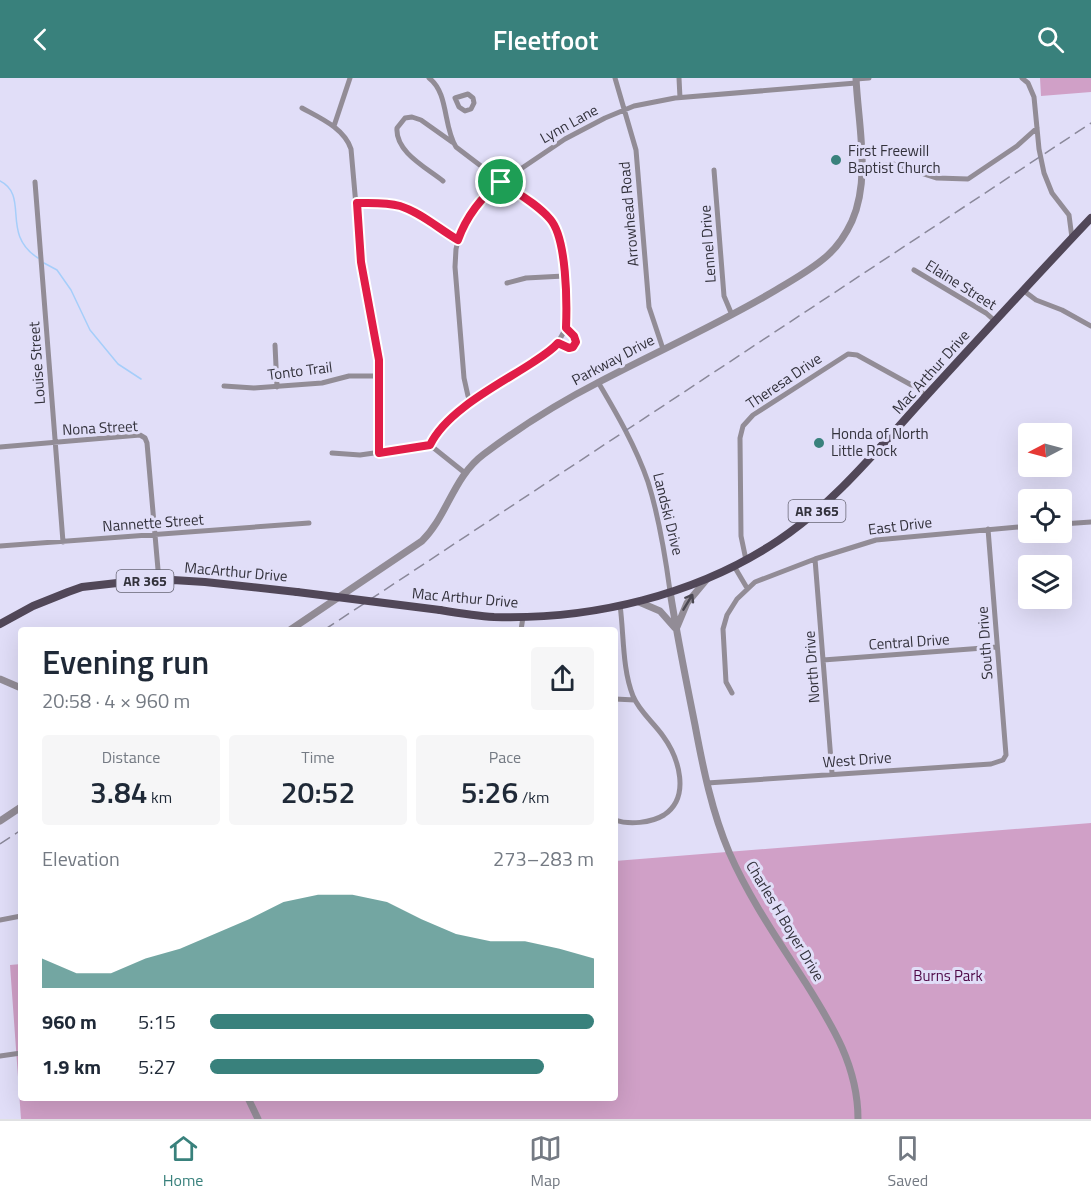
<!DOCTYPE html>
<meta charset="utf-8">
<style>
body{margin:0;font-family:"Titillium Web",sans-serif;background:#f6f6f7;color:#1f2937;height:100vh;display:flex;flex-direction:column;font-size:22px;white-space:nowrap}
*{box-sizing:border-box;margin:0}
p{font-size:20px;color:#747a83}
.icon{flex:none;width:33px;height:33px;fill:none;stroke:currentColor;stroke-width:2;stroke-linecap:round;stroke-linejoin:round}
.map{position:relative;flex:1;overflow:hidden}
.drawer{position:absolute;left:18px;top:549px;width:600px;height:474px;display:flex;flex-direction:column;background:#fff;border-radius:6px;box-shadow:0 6px 24px #0002}
.drawer>*{flex:none}
.needle{width:39px;rotate:264deg}
.fabs{position:absolute;left:1018px;top:345px;display:grid;gap:12px}
.fabs a{display:grid;place-items:center;width:54px;height:54px;border-radius:6px;background:#fff;box-shadow:0 6px 24px #0002;font-size:30px}
.pin{position:absolute;display:grid;place-items:center;width:51px;height:51px;color:#fff;margin:-26px;border:3px solid #fff;border-radius:50%;box-shadow:0 2px 6px #0007}
.round{display:grid;place-items:center;flex:none;width:63px;height:63px;border-radius:6px;background:#f6f6f7}
.summary{display:flex;align-items:center;justify-content:space-between;height:102px;padding:0 24px}
h1{font-size:33px;font-weight:600;line-height:45px}
.figures{display:grid;grid-template-columns:repeat(3,1fr);gap:9px;height:102px;padding:6px 24px}
.figures div{display:grid;align-content:center;border-radius:6px;background:#f6f6f7;text-align:center}
.figures b{font-size:30px;font-weight:600}
.figures small{font-size:16px;font-weight:400}
.figures p{font-size:16px}
.chart{height:168px;padding:12px 24px}
.chart p{display:flex;justify-content:space-between}
.chart svg{width:100%;height:108px;margin-top:6px;fill:#39817c;opacity:.7}
ul{padding:0 24px;list-style:none;font-size:20px}
li{display:grid;grid-template-columns:96px 72px 1fr;align-items:center;height:45px}
li i{height:15px;border-radius:8px;background:#39817c}
header{display:flex;justify-content:space-between;align-items:center;height:78px;padding:0 24px;background:#39817c;color:#fff;font-size:27px;font-weight:600}
.dock{display:flex;justify-content:space-around;align-items:center;height:84px;border-top:2px solid #e0e1e3;background:#fff;font-size:16px;color:#747a83}
.dock a{display:grid;justify-items:center;gap:3px}
.dock .active{color:#39817c}
.map>svg:first-child{display:block}
.green{fill:#d0a0c7}
.lines{fill:none;stroke-linecap:round;stroke-linejoin:round}
.stream{stroke:#a6cefa;stroke-width:1.5}
.minor{stroke:#928c96;stroke-width:5}
.tertiary{stroke:#928c96;stroke-width:7}
.primary{stroke:#514758;stroke-width:8}
.rail{stroke:#8a889a;stroke-width:1.5;stroke-dasharray:12 6;stroke-linecap:butt}
.primary-bridge{stroke:#514758;stroke-width:8}
.oneway{stroke:#4b4852}
.route-casing{stroke:#fff;stroke-width:12}
.route{stroke:#e11d48;stroke-width:8}
.poi-dot{fill:#39817c;stroke:#e1def8;stroke-width:2}
.labels{text-anchor:middle;stroke-width:6;stroke-linejoin:round;paint-order:stroke}
.shield{fill:#e1def8;stroke:#676674;stroke-width:1.5}
.shield-label{font-size:14px;font-weight:bold;fill:#33323c}
.street-label{font-size:15px;fill:#33323c;stroke:#e1def8}
.poi-label{font-size:15px;fill:#33323c;stroke:#e1def8;text-anchor:start}
.park-label{font-size:15px;fill:#4e0847;stroke:#e1def8}
</style>
<header><svg class="icon" aria-label="back" viewBox="0 0 24 24"><path d="M15 5l-7 7 7 7"/></svg>Fleetfoot<svg class="icon" aria-label="search" viewBox="0 0 24 24"><circle cx="10" cy="10" r="6"/><path d="M15 15l6 6"/></svg></header>
<div class="map">
<svg width="1091" height="1041" viewBox="0 0 1091 1041">
<rect width="100%" height="100%" fill="#e1def8"/>
<path class="green" d="M1040 0H1091V14L1041 18Z
M1091 745V1041H21L10 887 21 886V1020H615V783Z"/>
<g class="lines">
<path class="stream" d="M0 103C30 118 0 156 38 180
M44 185 57 192 71 212 90 252 118 286 141 301"/>
<path class="minor" d="M429 0C449 15 443 49 456 69L548 139C566 162 566 211 566 240V250L556 268 472 323 438 355 430 367
M615 0 636 72 649 229 663 271
M679 0 680 20
M1022 0 1028 5 1034 19 1039 71 1044 95 1052 115 1069 137 1072 160
M856 1 869 0
M468 16 473 20 474 25 471 31 465 33 459 29 455 20Z
M302 30C320 40 344 50 351 71L361 184 379 282V375
M334 48 350 0
M861 89 893 86 937 100 968 101 1017 68 1037 50
M714 92 724 218 732 237
M443 103C427 90 395 74 397 50L405 40 412 39 421 42 452 64
M35 104 63 464
M357 125C371 125 386 124 400 128 420 135 439 151 458 162
M914 192 986 235 995 243
M507 205 526 200 564 198
M1024 213 1036 222 1062 232 1091 248
M558 265 567 270 575 266 576 260 566 250
M275 267 277 309
M598 304C617 336 636 369 648 404 659 439 665 476 670 513
M224 308 254 310 322 305 349 298H380
M472 323 468 318 464 300 455 189 456 171 460 155 469 139 494 109 565 61 605 40 634 28 675 20 856 5
M0 369 140 357 145 360 147 365 159 503
M332 375 360 377 430 367 465 395
M1062 446 1091 444
M0 468 309 445
M815 481 832 695
M746 482 741 458 740 360 743 348 753 337 848 276 857 277 915 309 926 318
M734 488 747 510
M521 552 523 539
M823 582 997 569
M732 615 726 604 723 551 727 537 737 521 755 504 815 481 876 462 1029 448
M615 621 635 622
M707 705 991 686 1003 682 1006 677 988 451
M615 742C629 747 651 745 664 737 691 719 679 680 663 658 654 645 639 633 633 618 622 590 624 556 620 527
M0 842 21 838
M0 978 21 975"/>
<path class="tertiary" d="M670 513C677 558 686 602 695 647 703 690 712 734 729 774 749 820 778 862 805 904 832 947 858 988 858 1041
M639 524 660 533 675 550
M677 549 687 525 707 501
M290 552 422 463C448 437 453 399 484 376 520 349 560 324 599 304 658 273 719 246 776 212 794 201 813 191 828 177 838 168 846 156 852 143 871 100 858 46 856 0
M0 601 21 610
M0 743 21 729
M248 1020 258 1041"/>
<path class="primary" d="M440 532C458 535 476 538 494 539 592 542 697 517 779 462 837 423 881 367 928 316 982 257 1036 198 1091 140
M0 546 33 528 68 514 82 509 126 504 173 502 205 504 297 514"/>
<path class="rail" d="M324 552 1091 45
M0 766 21 752"/>
<path class="primary-bridge" d="M297 514 440 532"/>
</g>
<defs><path id="oneway-shaft" d="M-6 0H5M1.5-3L5.5 0L1.5 3" fill="none" stroke-width="1.6" stroke-linecap="round" stroke-linejoin="round" transform="scale(1.5)"/></defs>
<use class="oneway" href="#oneway-shaft" transform="translate(688 524) rotate(-59)"/>
<g class="lines">
<g class="route-casing">
<path id="route" d="M501 104C517 115 537 126 550 141 567 160 567 225 566 250L574 258 576 264 573 269 569 270 558 265C551 273 541 279 532 285 500 306 447 332 430 367L379 375V282L361 184 357 125C371 125 386 124 400 128 420 134 439 151 458 162 466 139 482 118 501 104Z"/>
</g>
<use href="#route" class="route"/>
</g>
<g class="poi-dot">
<circle cx="836" cy="82" r="6"/>
<circle cx="819" cy="365" r="6"/>
</g>
<g class="labels">
<g class="shield">
<rect x="788.5" y="422" width="57" height="22" rx="4.5"/>
<rect x="116.5" y="492" width="57" height="22" rx="4.5"/>
</g>
<g class="shield-label">
<text x="817" y="438">AR 365</text>
<text x="145" y="508">AR 365</text>
</g>
<g class="street-label">
<text transform="translate(569 46) rotate(-29)" y="5">Lynn Lane</text>
<text transform="translate(629 136) rotate(-95)" y="5">Arrowhead Road</text>
<text transform="translate(708 166) rotate(-94)" y="5">Lennel Drive</text>
<text transform="translate(961 207) rotate(32)" y="5">Elaine Street</text>
<text transform="translate(613 282) rotate(-28)" y="5">Parkway Drive</text>
<text transform="translate(37 285) rotate(-94)" y="5">Louise Street</text>
<text transform="translate(300 293) rotate(-7)" y="5">Tonto Trail</text>
<text transform="translate(931 294) rotate(-48)" y="5">Mac Arthur Drive</text>
<text transform="translate(784 303) rotate(-34)" y="5">Theresa Drive</text>
<text transform="translate(100 350) rotate(-3)" y="5">Nona Street</text>
<text transform="translate(668 436) rotate(76)" y="5">Landski Drive</text>
<text transform="translate(153 445) rotate(-4)" y="5">Nannette Street</text>
<text transform="translate(900 448) rotate(-7)" y="5">East Drive</text>
<text transform="translate(236 494) rotate(5)" y="5">MacArthur Drive</text>
<text transform="translate(465 520) rotate(5)" y="5">Mac Arthur Drive</text>
<text transform="translate(909 564) rotate(-4)" y="5">Central Drive</text>
<text transform="translate(985 565) rotate(-94)" y="5">South Drive</text>
<text transform="translate(812 589) rotate(-94)" y="5">North Drive</text>
<text transform="translate(857 682) rotate(-4)" y="5">West Drive</text>
<text transform="translate(785 843) rotate(59)" y="5">Charles H Boyer Drive</text>
</g>
<g class="poi-label">
<text x="848" y="78">First Freewill<tspan x="848" dy="17">Baptist Church</tspan></text>
<text x="831" y="361">Honda of North<tspan x="831" dy="17">Little Rock</tspan></text>
</g>
<g class="park-label">
<text x="948" y="903">Burns Park</text>
</g>
</g>
</svg>
<div class="fabs">
<a><svg class="needle" viewBox="-14 -14 28 28"><path d="M0-13l5 13h-10z" fill="#e53935"/><path d="M0 13l5-13h-10z" fill="#747a83"/></svg></a>
<a><svg class="icon" aria-label="locate" viewBox="0 0 24 24"><circle cx="12" cy="12" r="6"/><path d="M12 2v4M12 18v4M2 12h4M18 12h4"/></svg></a>
<a><svg class="icon" aria-label="layers" viewBox="0 0 24 24"><path d="M12 4l9 5-9 5-9-5zM3 14l9 5 9-5"/></svg></a>
</div>
<div class="pin" style="left:501px;top:104px;background:#1e9e55"><svg class="icon" aria-label="arrive" viewBox="0 0 24 24"><path d="M6 21V4h12l-3 4 3 4H6"/></svg></div>
<section class="drawer">
<div class="summary"><div><h1>Evening run</h1><p>20:58 · 4 × 960 m</p></div><a class="round"><svg class="icon" aria-label="share" viewBox="0 0 24 24"><path d="M12 15V3M7 8l5-5 5 5M5 13v7h14v-7"/></svg></a></div>
<div class="figures">
<div><p>Distance</p><b>3.84<small> km</small></b></div>
<div><p>Time</p><b>20:52</b></div>
<div><p>Pace</p><b>5:26<small> /km</small></b></div>
</div>
<div class="chart"><p><span>Elevation</span>273–283 m</p>
<svg viewBox="0 0 160 44" preserveAspectRatio="none"><path d="M0 44V32L10 38L20 38L30 32L40 28L50 22L60 16L70 9L80 6L90 6L100 9L110 16L120 22L130 25L140 25L150 28L160 32V44z"/></svg>
</div>
<ul>
<li><b>960 m</b>5:15<i style="width:100%"></i></li>
<li><b>1.9 km</b>5:27<i style="width:87%"></i></li>
</ul>
</section>
</div>
<nav class="dock">
<a class="active"><svg class="icon" aria-label="home" viewBox="0 0 24 24"><path d="M3 11l9-7 9 7M6 9v11h12V9"/></svg>Home</a>
<a><svg class="icon" aria-label="map" viewBox="0 0 24 24"><path d="M3 6l6-2 6 2 6-2v14l-6 2-6-2-6 2zM9 4v14M15 6v14"/></svg>Map</a>
<a><svg class="icon" aria-label="saved" viewBox="0 0 24 24"><path d="M7 4h10v16l-5-4-5 4z"/></svg>Saved</a>
</nav>
